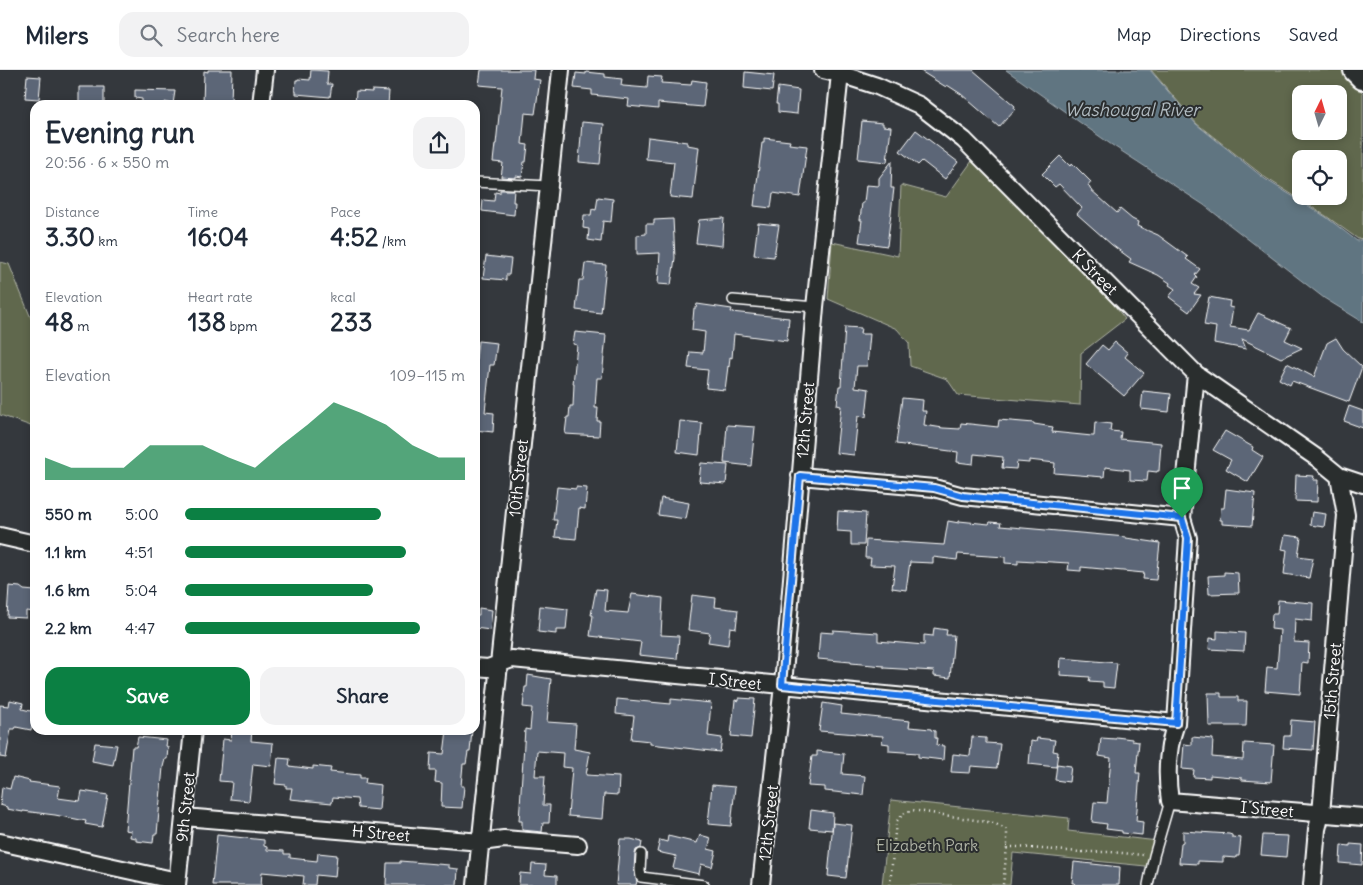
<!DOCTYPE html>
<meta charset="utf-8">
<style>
body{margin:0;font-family:Delius,sans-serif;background:#f2f2f3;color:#1f2937;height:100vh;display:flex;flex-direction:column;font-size:19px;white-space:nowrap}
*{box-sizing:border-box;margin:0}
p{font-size:16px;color:#747a83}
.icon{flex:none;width:28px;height:28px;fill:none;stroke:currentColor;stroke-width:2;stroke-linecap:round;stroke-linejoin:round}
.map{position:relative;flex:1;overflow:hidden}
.side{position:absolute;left:30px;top:30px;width:450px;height:635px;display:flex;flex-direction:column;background:#fff;border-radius:15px;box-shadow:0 2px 8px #0003}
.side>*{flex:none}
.needle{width:32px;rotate:5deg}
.controls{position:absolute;left:1292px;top:15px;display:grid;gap:10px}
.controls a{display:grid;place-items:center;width:55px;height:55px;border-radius:10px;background:#fff;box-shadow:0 2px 8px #0003;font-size:25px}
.pin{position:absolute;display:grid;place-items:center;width:42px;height:42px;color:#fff;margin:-51px -21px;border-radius:50% 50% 50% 0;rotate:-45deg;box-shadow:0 0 5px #0007}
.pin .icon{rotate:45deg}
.round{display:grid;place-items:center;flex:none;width:52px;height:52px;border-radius:15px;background:#f2f2f3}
.summary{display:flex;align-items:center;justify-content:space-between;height:85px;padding:0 15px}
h1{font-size:28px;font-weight:700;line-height:38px}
.stats{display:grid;grid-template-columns:repeat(3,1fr);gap:8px;height:85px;padding:5px 15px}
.stats div{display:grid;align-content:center}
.stats b{font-size:25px;font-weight:700}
.stats small{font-size:14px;font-weight:400}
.stats p{font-size:14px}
.chart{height:140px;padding:10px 15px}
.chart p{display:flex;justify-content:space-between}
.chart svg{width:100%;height:90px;margin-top:5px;fill:#0b8043;opacity:.7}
.cta{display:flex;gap:10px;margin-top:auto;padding:10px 15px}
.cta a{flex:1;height:58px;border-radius:15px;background:#0b8043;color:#fff;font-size:20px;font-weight:700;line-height:58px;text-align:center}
.cta a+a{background:#f2f2f3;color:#1f2937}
ul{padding:0 15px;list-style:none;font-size:16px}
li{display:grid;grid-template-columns:80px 60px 1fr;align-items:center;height:38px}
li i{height:12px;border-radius:6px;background:#0b8043}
header{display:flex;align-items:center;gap:30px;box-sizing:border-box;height:70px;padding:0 25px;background:#fff;border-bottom:1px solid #e0e1e3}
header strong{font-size:24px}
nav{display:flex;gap:28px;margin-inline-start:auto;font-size:18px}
.search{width:350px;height:45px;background:#f2f2f3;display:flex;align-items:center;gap:12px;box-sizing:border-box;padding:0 18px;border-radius:15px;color:#747a83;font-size:19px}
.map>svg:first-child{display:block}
.green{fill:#61684e;stroke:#b0b4a6;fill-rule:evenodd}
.water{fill:#617581;stroke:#a0acb3}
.building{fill:#5b6677;stroke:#fff}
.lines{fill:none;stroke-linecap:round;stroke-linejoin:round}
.lane-casing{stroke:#fff;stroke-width:12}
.street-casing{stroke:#fff;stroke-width:20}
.secondary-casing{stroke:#fff;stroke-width:28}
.path{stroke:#fff;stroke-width:2.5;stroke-dasharray:1 4;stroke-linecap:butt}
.lane{stroke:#2a2d2e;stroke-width:9}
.street{stroke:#2a2d2e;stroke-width:16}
.secondary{stroke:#2a2d2e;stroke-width:24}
.route-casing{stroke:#fff;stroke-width:10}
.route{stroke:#1a73e8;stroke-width:6}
.labels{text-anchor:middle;stroke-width:4;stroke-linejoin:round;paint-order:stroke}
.street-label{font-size:16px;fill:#fff;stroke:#2a2d2e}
.park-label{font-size:16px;fill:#b0b4a6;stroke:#2a2d2e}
.water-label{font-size:18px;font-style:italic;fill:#b0bac0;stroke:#2a2d2e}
</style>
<header>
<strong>Milers</strong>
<div class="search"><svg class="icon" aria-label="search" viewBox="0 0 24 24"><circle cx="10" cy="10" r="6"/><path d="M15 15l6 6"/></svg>Search here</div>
<nav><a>Map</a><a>Directions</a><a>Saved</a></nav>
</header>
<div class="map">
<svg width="1363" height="815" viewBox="0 0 1363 815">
<rect width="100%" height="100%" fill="#34383d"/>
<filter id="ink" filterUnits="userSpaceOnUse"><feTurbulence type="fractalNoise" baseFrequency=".02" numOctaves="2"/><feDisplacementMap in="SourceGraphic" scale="10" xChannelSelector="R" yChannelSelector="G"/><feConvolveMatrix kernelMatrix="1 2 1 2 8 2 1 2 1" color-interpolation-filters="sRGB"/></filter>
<g filter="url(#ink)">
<path class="green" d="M1151 0H1342L1363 23V168L1358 169 1326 146 1266 108 1197 54ZM1301 24H1339V61H1301ZM1301 89H1339V126H1301Z
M972 91 1025 142 1099 216 1125 249 1081 283 1080 335 958 325 947 309 910 296 909 273 897 259 828 229 832 172 898 186 901 115 946 127Z
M0 192 9 194 35 258V362L31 356 0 345Z
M891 730 1069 748 1068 761 1158 771 1156 797 1013 783 1010 815H882Z"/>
<path class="water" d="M1006 0H1150L1196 54 1265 109 1326 147 1357 171 1363 169V252L1324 228 1204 135 1109 73Z"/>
<path class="building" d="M208 0H232L231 34 211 35 203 34 204 1 208 2Z
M311 0 328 1 327 14H332L330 27 296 24V21H295L296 10H298V9L310 10Z
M481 0H534L533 9 540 10 535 44 525 43 522 74 528 75 526 92H524L522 107 516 106V108L501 107 503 93 493 92 495 74H496L502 17 479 15Z
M919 0H973L1015 36 1014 38 1015 39 999 57 961 24 947 15 946 17Z
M586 2 605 4V7L622 9 621 15 623 16 647 18 648 6 662 7 661 13 691 15 692 10 706 12 703 37 658 33V39L628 36 629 29 592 25V20L574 18 576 3 586 4Z
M745 2 774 5 772 21 744 18Z
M27 6 41 7 39 29 25 28Z
M79 17H104V35H79Z
M778 17 799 20 797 44 778 42V34H776Z
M135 20 175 21 173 34 165 32V35H142V29L135 28Z
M372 20 389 21 388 35H355L356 21 372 22Z
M862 51 883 53V56L891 57 887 92 858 89Z
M582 52 604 54 600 94 579 92Z
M916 60 958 92 945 109 922 91 918 95 900 81Z
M648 67 687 72V75L699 77 693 129 670 127 674 92 646 89Z
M764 68 790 71 789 74 807 76 800 127 773 123 771 138 754 136 762 73H764Z
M1060 86 1070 96 1072 93 1091 112 1088 116 1090 118V119L1117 143 1120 139 1132 149 1138 152 1137 156 1158 165 1188 187 1186 189 1200 199 1195 205 1197 207 1192 214 1199 218 1194 224 1201 225 1189 242 1169 227 1175 219 1169 215 1170 213 1158 205 1129 192 1131 189 1112 175 1077 144 1082 138 1059 114 1055 117 1042 104Z
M892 91 891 118H894L887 176 859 172 862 150H860L862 133H864L866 115 879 116V108Z
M500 120H514L513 132H515L514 145 482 141 483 130 494 131 495 122 500 123Z
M598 127 613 129 611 152 603 151 601 172 588 170 589 159 583 158 584 145H591L592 139 596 140Z
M724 148 722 176 696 173 699 150Z
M673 149 675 188 671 215 658 214 660 183 637 184V165L646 164V154H654V150Z
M758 153 779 155 774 187 754 185Z
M486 186 511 189 509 205H506V210L483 208Z
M585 193 606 195 601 243 576 240 579 210H583Z
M1209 227 1230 231 1229 237 1233 238 1230 257 1249 260 1258 243 1291 258 1285 270 1302 278 1281 288 1242 269 1246 279 1214 273 1216 257 1204 255Z
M697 234 732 239 731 242 789 248 787 271 734 264 732 288 730 287 729 297 728 296 725 320 706 318 708 300 688 298 690 282 703 283 705 262 692 260 694 238H696Z
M845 257 861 258 860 264H870L867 296H857L855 317 869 319 866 347 858 346 854 385 836 383 841 336 837 335 839 316H841Z
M575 262 606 265 602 308H597L595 338H598L597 351H600L599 366 565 364 567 347H569L570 336H573L574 314H573L577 275 573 274Z
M1336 268 1343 279 1362 297 1349 332 1292 311 1290 315 1279 309 1287 293 1314 307 1327 273Z
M478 271 497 273 494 295H490L485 342 494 343 493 362 475 360V299Z
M1115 272 1128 283 1125 287 1144 303 1124 326 1086 294 1102 275 1108 280Z
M1143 321 1171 324 1169 342 1141 339Z
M902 328 923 330 922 341H926L924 355 943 358 960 359 961 353 998 357 999 350 1034 353V354L1053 357 1052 362 1092 366H1094L1095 352 1111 354 1110 361 1121 362 1120 369 1161 373 1159 401H1157V402L1148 401 1147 411 1130 410V400L1105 397 1104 407 1054 403 1055 393 1029 390V393L1017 392 1016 399 1002 398 1003 387 974 384 973 394 957 392 958 382 896 374Z
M1349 336 1363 341V358L1344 351Z
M680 351 702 353 699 385 677 382Z
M727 355 755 357 751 396 724 393Z
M1225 361 1253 377 1252 380 1263 387 1248 412 1226 399 1231 390 1213 380Z
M701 393 728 395 726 414 700 412 699 411Z
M1296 405 1314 406 1313 410H1318L1317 432 1295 431Z
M557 417 576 419V417L587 418 585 439 579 438 576 469 555 467 557 450H553Z
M1226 419 1255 423 1252 456 1222 454V450H1220L1221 438H1224Z
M661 428 689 433 686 449 658 445Z
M838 441 866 443 864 475H851V462L837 461Z
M1312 442 1326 444 1324 457 1310 455Z
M948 451 959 453V451L989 454 990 452 1001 453 1000 456 1126 467V468L1160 473 1156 510 1143 509 1144 503 1081 497V501L1068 500 1069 493 1018 490V494L1005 493V487L958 484 957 490 933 487V493L910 492 906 520 892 518 895 496 870 495 871 488H865L866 470 944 475Z
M1285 465 1301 467 1298 486 1313 488 1309 508 1284 504 1287 480 1282 479Z
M1224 502 1238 503 1239 523 1209 524 1208 506 1224 505Z
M9 516 20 517 24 520 35 521V542L26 541V548L7 547Z
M596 519 607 520 605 541 628 543 632 524 663 528 661 565 679 566 677 589 639 585 641 572 590 566 593 545H591Z
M692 525 716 528 715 537 738 540 736 558 730 557 728 575 708 572 710 563 688 560Z
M1278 530 1313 533 1312 551 1295 549 1294 572 1309 573 1308 593 1302 592 1300 624 1265 621 1267 597 1277 598 1280 560 1271 559 1272 544H1277Z
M540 536 568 539 566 560H556V564L538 562Z
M479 538 492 540 490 560 475 558V545H479Z
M934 558 947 560 946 565H954L950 608 934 606V601L884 598V596L851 593V592L818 589 820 562 833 563V560L878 563V571L924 575V565L933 566Z
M1217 561 1245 563 1244 581 1209 579 1210 568 1217 569Z
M1061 588 1117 593 1114 618 1103 617V612L1089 611 1090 607 1060 605Z
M528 605 551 609 547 652 576 654 574 679 590 682 586 705 619 707 618 725 604 724 602 749 568 746 572 698 562 697 563 683 537 681 535 706H545L543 735H550L549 753H543L542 762 522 760V751H519L525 659 530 660 532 638 523 637 525 617H527Z
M1208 623H1221V627H1238V631H1247L1246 656H1209Z
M739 628 755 629 751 668 731 666 735 630 739 631Z
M617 629 671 634V629L711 633 708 666 722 668 720 682 650 674V671L631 669 634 646 616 644Z
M10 630 23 633 22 639 35 642 31 660 16 657 15 659H11L6 688 0 687V635L9 636Z
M823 633 842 636 841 644 910 651 909 657 931 659V660L935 661V668H937L936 675 944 676 943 690 918 687V683L889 681V674L882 673 883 666 819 661Z
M1291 650 1315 652 1313 680 1283 678 1284 666H1290Z
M232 660H252L251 671 273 673 271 696 253 694 249 731 230 729 232 712 219 711 223 669 231 670Z
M447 660H472L470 682H468L466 694H463L461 716H464L462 738 441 737 442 713 435 712 436 701H430L431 683 444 684Z
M138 667 167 670 166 676 168 677 167 689H165L163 697 157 764H154L153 773 136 771V768L130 767 131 761 125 760 132 677H136Z
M972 667 986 668V673L1000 674 997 698 971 696 970 703 951 702 953 684 970 686Z
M1116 667 1132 669V671L1139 672 1136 703H1140L1136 751 1143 752 1142 765 1122 763V761L1106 759 1107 754 1092 752 1094 732 1107 733 1111 688 1099 686 1101 668 1116 669Z
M1192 667 1213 669 1212 687 1243 690 1244 673 1274 675 1271 712 1242 710V708L1210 705V708L1193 707 1194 700 1182 699 1184 674 1192 675Z
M1037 668 1055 670 1053 681 1058 682 1056 697 1029 694 1031 671 1036 672Z
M95 673 117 675 113 695 92 691Z
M817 681 844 684 842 704 865 706 863 725 825 721V717L808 716 812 686H817Z
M278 688 290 689 289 696 313 699V696L331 698 330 702 360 705V708H366L365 713 381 715 379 740 358 738 357 729 333 727 332 733 290 729 292 718H286V715L275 714Z
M1057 694 1071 696 1069 712 1055 710Z
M13 707 30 711 29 712 60 716 58 728 80 731 82 721 108 725 102 757 85 754 86 751 55 745 23 741V742L7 739V737L0 735 2 717 10 719Z
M712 715 735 717 731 756 708 754Z
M811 740 833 743 832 760 809 758Z
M833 753 852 755 846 808 828 806Z
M1183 761 1229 764 1232 765V767L1241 768 1239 786H1236V788L1223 787V792L1198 791V794L1179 793 1181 773 1183 772Z
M217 765 264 770V776L267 777V780L284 781V784H290V788L317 791 318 783 337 785 335 807 316 805 315 815H303L304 806 262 802 261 815H212Z
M700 765 711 768 708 779 716 781 712 797 701 794 699 804 673 798 676 786 657 782 660 770 667 772 668 766 697 773Z
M1263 765 1288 766 1286 787 1261 785Z
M620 769H631L642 772 641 778 636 780 635 784 634 801 637 811 636 815H616Z
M1350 774 1363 775 1362 795 1340 793 1341 775 1350 776Z
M400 791 449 795V798L458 799 457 815H386L387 793H400Z
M1074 792 1120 797 1119 815H1074L1075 813H1072Z
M532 794 546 795 545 805 557 806V815H519L520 803 531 804Z"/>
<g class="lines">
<g class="lane-casing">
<path id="lane" d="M475 112 548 116
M733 230 815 237
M641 784 640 800 641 807 704 815
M1148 815 1154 786 1170 731"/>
</g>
<g class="street-casing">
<path id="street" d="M823 0 840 4 877 16 919 35 964 70 1196 304 1317 388 1339 406 1363 414
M261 35 265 0
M1196 304 1182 448 1188 468 1176 653C1167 678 1166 705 1170 731L1363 747
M800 406 934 418 963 426 1182 448
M0 466 35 474
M475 597 488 598 512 589 1176 653
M184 747 481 772 504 769 578 775
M0 772 177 811
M177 815 193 660
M476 815 561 0
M761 815 783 615 815 237 840 4
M1312 815 1317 759 1321 744 1346 445 1339 406"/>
</g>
<g class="secondary-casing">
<path id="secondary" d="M1356 0 1363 7"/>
</g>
<path class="path" d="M1007 777H1017L1080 782H1111L1143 785
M890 815 896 752 903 744 912 740 994 753 1007 760V777L1003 815"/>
<use href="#lane" class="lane"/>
<use href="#street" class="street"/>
<use href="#secondary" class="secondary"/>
</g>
</g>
<g class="lines" filter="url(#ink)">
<g class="route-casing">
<path id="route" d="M800 406 934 418 963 426 1182 448 1188 468 1176 653 782 615Z"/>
</g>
<use href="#route" class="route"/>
</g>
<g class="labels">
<g class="street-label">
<text transform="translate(1095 202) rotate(45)" y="6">K Street</text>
<text transform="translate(805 350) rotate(-85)" y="6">12th Street</text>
<text transform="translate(518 408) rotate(-84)" y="6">10th Street</text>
<text transform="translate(735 611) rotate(6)" y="6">I Street</text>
<text transform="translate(1332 611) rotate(-85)" y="6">15th Street</text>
<text transform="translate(185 737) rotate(-84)" y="6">9th Street</text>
<text transform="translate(1267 739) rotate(5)" y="6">I Street</text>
<text transform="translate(768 753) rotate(-84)" y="6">12th Street</text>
<text transform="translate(381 763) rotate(5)" y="6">H Street</text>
</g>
<g class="park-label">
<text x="927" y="781">Elizabeth Park</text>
</g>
<g class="water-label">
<text x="1132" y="46">Washougal River</text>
</g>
</g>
</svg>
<div class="controls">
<a><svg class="needle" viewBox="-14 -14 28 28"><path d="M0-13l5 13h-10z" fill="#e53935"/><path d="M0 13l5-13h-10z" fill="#747a83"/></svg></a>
<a><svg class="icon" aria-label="locate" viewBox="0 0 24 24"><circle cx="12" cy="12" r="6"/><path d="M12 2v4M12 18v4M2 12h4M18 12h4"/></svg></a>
</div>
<div class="pin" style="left:1182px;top:448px;background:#1e9e55"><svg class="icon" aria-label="arrive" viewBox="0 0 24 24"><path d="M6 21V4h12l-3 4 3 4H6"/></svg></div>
<section class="side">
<div class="summary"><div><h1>Evening run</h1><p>20:56 · 6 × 550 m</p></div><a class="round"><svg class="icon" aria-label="share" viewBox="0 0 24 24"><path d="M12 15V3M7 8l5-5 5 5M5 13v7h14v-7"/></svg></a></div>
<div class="stats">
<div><p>Distance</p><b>3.30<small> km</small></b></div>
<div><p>Time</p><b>16:04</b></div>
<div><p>Pace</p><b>4:52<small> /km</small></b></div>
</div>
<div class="stats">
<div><p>Elevation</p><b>48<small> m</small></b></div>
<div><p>Heart rate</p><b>138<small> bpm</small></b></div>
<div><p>kcal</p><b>233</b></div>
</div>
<div class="chart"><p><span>Elevation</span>109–115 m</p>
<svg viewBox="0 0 160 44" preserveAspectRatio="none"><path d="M0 44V33L10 38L20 38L30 38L40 27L50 27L60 27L70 33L80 38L90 27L100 17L110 6L120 11L130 17L140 27L150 33L160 33V44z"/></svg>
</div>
<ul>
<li><b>550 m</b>5:00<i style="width:70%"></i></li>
<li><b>1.1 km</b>4:51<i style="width:79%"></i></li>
<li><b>1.6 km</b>5:04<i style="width:67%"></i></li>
<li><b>2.2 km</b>4:47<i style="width:84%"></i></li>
</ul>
<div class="cta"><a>Save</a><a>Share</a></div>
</section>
</div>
